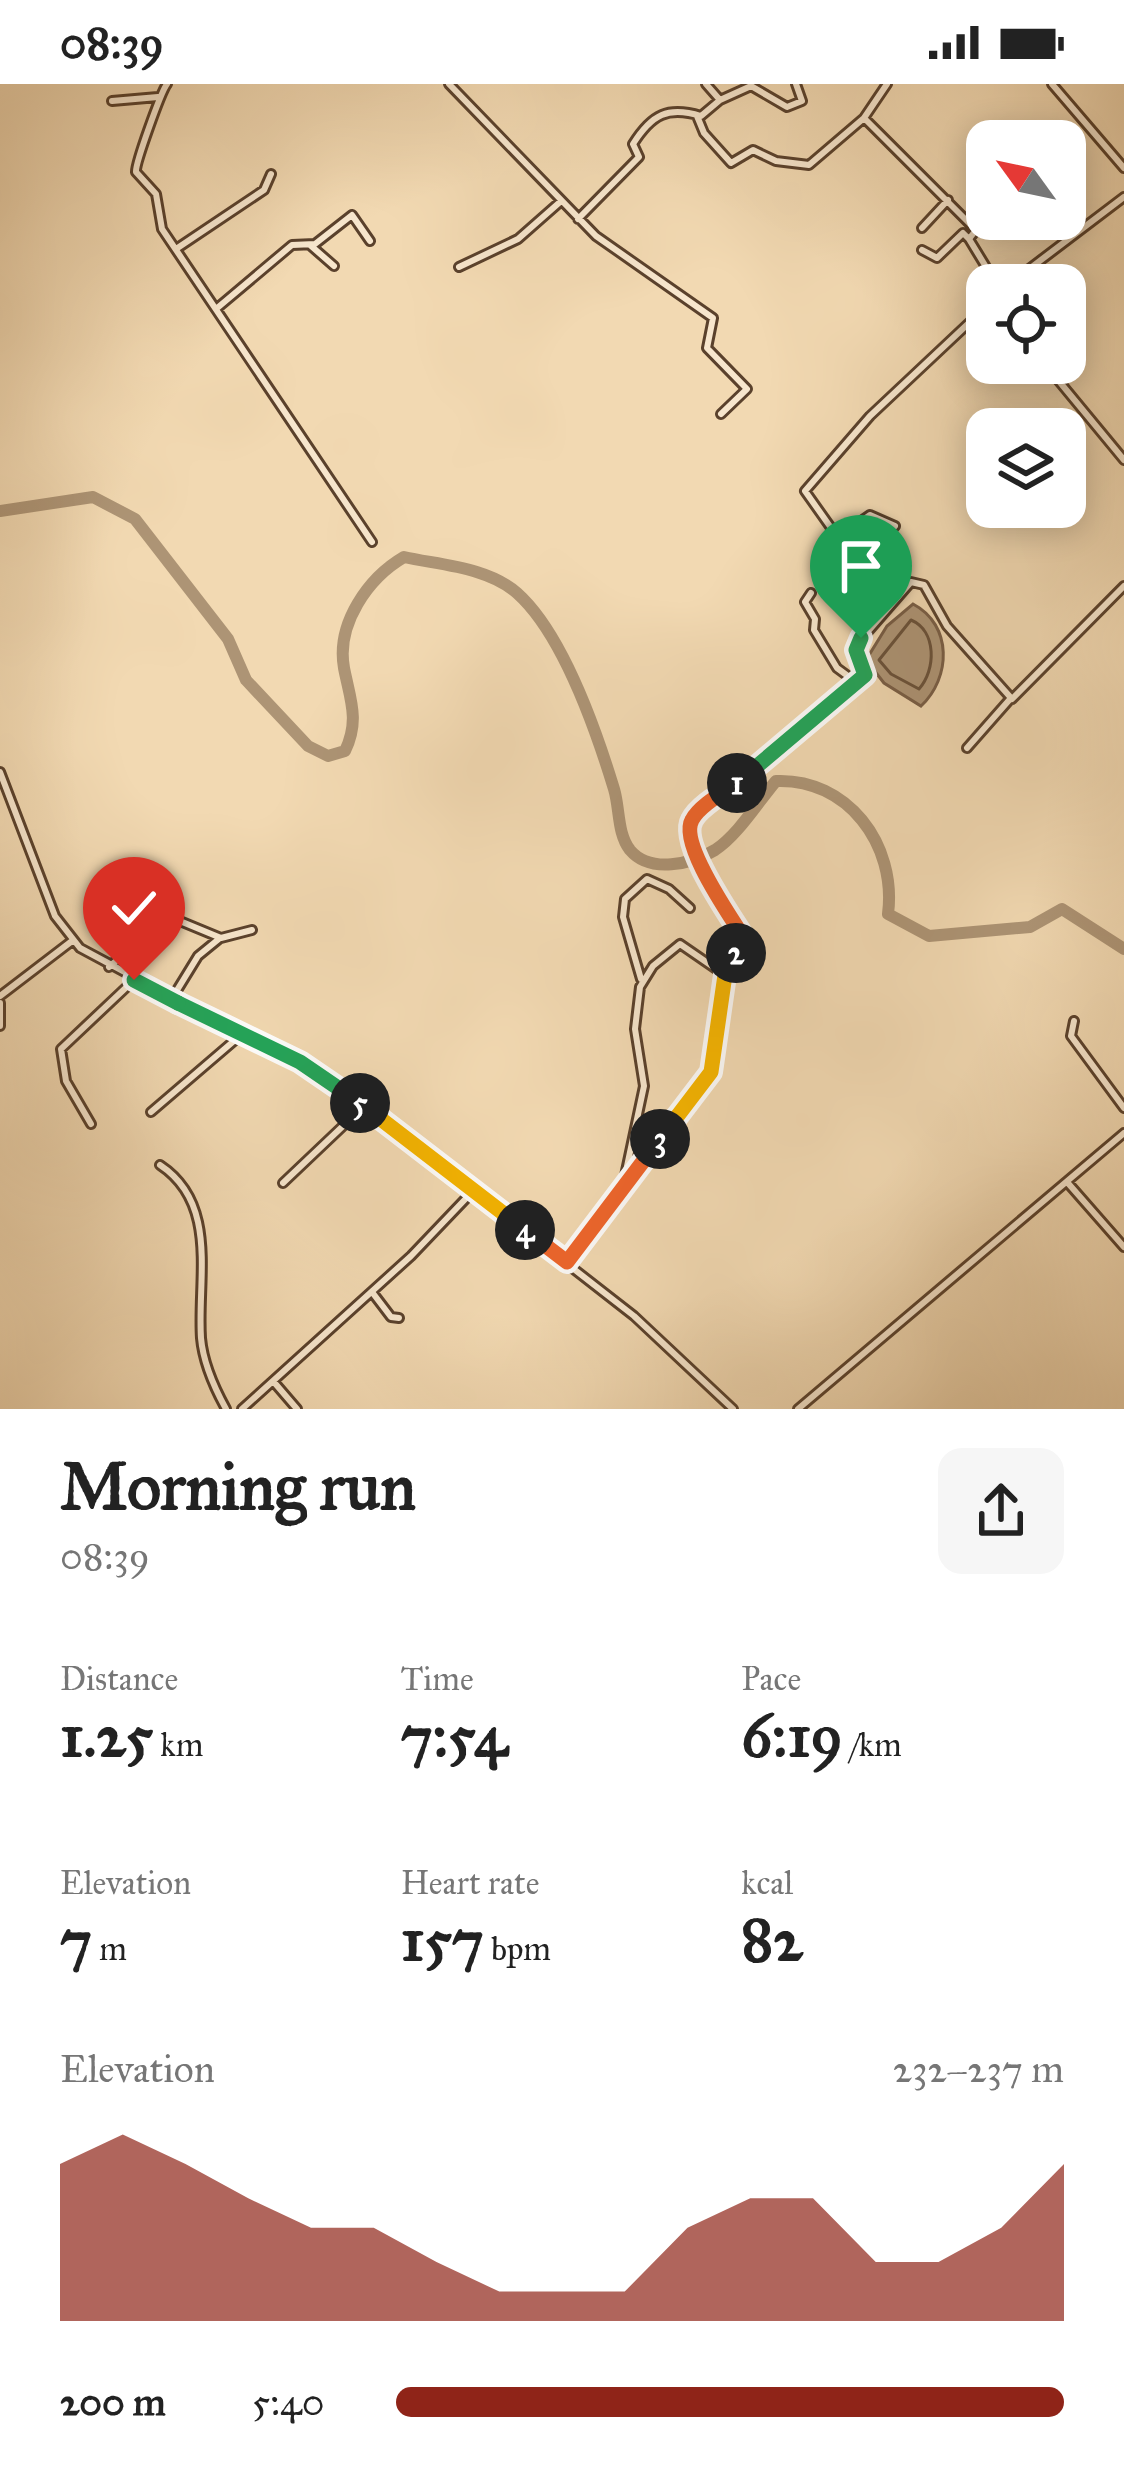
<!DOCTYPE html>
<meta charset="utf-8">
<style>
body{margin:0;font-family:"IM FELL Great Primer",serif;background:#f6f6f6;color:#222;height:100vh;display:flex;flex-direction:column;font-size:45px;white-space:nowrap}
*{box-sizing:border-box;margin:0}
p{font-size:39px;color:#767676}
.icon{flex:none;width:66px;height:66px;fill:none;stroke:currentColor;stroke-width:2;stroke-linecap:round;stroke-linejoin:round}
.map{position:relative;height:1325px;overflow:hidden}
.details{display:flex;flex-direction:column;background:#fff;flex:1}
.details>*{flex:none}
.needle{width:78px;rotate:303deg}
.controls{position:absolute;left:966px;top:36px;display:grid;gap:24px}
.controls a{display:grid;place-items:center;width:120px;height:120px;border-radius:24px;background:#fff;box-shadow:0 6px 30px #0003;font-size:60px}
.pin{position:absolute;display:grid;place-items:center;width:102px;height:102px;color:#fff;margin:-123px -51px;border-radius:50% 50% 50% 0;rotate:-45deg;box-shadow:0 0 12px #0007}
.pin .icon{rotate:45deg}
.km{position:absolute;width:60px;height:60px;margin:-30px;border-radius:50%;background:#222;color:#fff;font-size:33px;line-height:60px;text-align:center}
.round{display:grid;place-items:center;flex:none;width:126px;height:126px;border-radius:24px;background:#f6f6f6}
.overview{display:flex;align-items:center;justify-content:space-between;height:204px;padding:0 60px}
h1{font-size:66px;font-weight:700;line-height:90px}
.figures{display:grid;grid-template-columns:repeat(3,1fr);gap:18px;height:204px;padding:12px 60px}
.figures div{display:grid;align-content:center}
.figures b{font-size:60px;font-weight:700}
.figures small{font-size:33px;font-weight:400}
.figures p{font-size:33px}
.chart{height:336px;padding:24px 60px}
.chart p{display:flex;justify-content:space-between}
.chart svg{width:100%;height:216px;margin-top:12px;fill:#8f2418;opacity:.7}
ul{padding:0 60px;list-style:none;font-size:39px}
li{display:grid;grid-template-columns:192px 144px 1fr;align-items:center;height:90px}
li i{height:30px;border-radius:15px;background:#8f2418}
.status{display:flex;justify-content:space-between;align-items:center;height:84px;padding:0 60px;background:#fff;direction:ltr}
.status svg{height:33px;fill:currentColor}
.map>svg:first-child{display:block}
.water{fill:#ad9475;stroke:#785e46;stroke-width:3}
.lines{fill:none;stroke-linecap:round;stroke-linejoin:round}
.shore{stroke:#6a513a;stroke-width:3}
.river{stroke:#ad9475;stroke-width:12}
.minor-casing{stroke:#5a412c;stroke-width:12}
.minor{stroke:#f7e6cd;stroke-width:6}
.split-1-casing{stroke:#fff;stroke-width:24}
.split-2-casing{stroke:#fff;stroke-width:24}
.split-3-casing{stroke:#fff;stroke-width:24}
.split-4-casing{stroke:#fff;stroke-width:24}
.split-5-casing{stroke:#fff;stroke-width:24}
.split-6-casing{stroke:#fff;stroke-width:24}
.split-7-casing{stroke:#fff;stroke-width:24}
.split-1{stroke:#22a559;stroke-width:15}
.split-2{stroke:#f0652b;stroke-width:15}
.split-3{stroke:#f5b400;stroke-width:15}
.split-4{stroke:#f0652b;stroke-width:15}
.split-5{stroke:#f5b400;stroke-width:15}
.split-6{stroke:#22a559;stroke-width:15}
.split-7{stroke:#22a559;stroke-width:15}
</style>
<div class="status"><b>08:39</b><svg viewBox="0 0 49 12"><path d="M0 12V9h3v3zM5 12V6h3v6zM10 12V3h3v9zM15 12V0h3v12zM26 1h20v11H26zM47 4h2v5h-2z"/></svg></div>
<div class="map">
<svg width="1124" height="1325" viewBox="0 0 1124 1325">
<rect width="100%" height="100%" fill="#f2d9b2"/>
<filter id="stains"><feTurbulence type="fractalNoise" baseFrequency=".00167" numOctaves="4"/><feColorMatrix values="0 0 0 0 .2 0 0 0 0 .09 0 0 0 0 .02 0 0 0 .5 -.17"/></filter>
<radialGradient id="worn" r=".72"><stop offset=".6" stop-color="#630" stop-opacity="0"/><stop offset="1" stop-color="#630" stop-opacity=".3"/></radialGradient>
<path class="water" d="M913 520C953 541 951 594 921 622L884 599 866 576 887 542Z"/>
<g class="lines">
<path class="shore" d="M911 536C937 547 936 586 919 605L891 590 879 576Z"/>
<path class="river" d="M0 427 93 413 135 435 228 555 246 596 308 662 328 672 345 667C360 636 350 615 344 584 336 540 368 494 404 473 440 481 488 483 517 509 563 550 596 646 614 705 620 725 617 749 630 766 650 790 692 780 715 766 738 751 758 718 776 697 847 694 897 760 888 830L929 852 1030 843 1062 825 1124 865"/>
<g class="minor-casing">
<path id="minor" d="M167 0C161 8 135 80 136 88L156 110 162 145 372 458
M449 0 596 152 713 234 707 264 747 305 721 330
M706 0 720 16 751 2 787 23 802 17 796 0
M887 0 864 34 976 146 969 155 997 201
M1052 0 1124 84
M112 17 158 13
M697 32 704 49 731 79 753 66 776 77 809 81 864 34
M578 135 639 73 633 60C652 30 668 22 701 32L720 16
M922 144 948 116
M310 161 334 182
M176 165 264 106 271 90
M922 166 937 174 963 149 969 155
M459 183 518 155 560 118
M1008 201 1124 113
M216 225 292 161 315 160 352 131 370 157
M1044 279 1124 376
M836 455 870 431 895 442 856 486
M811 509 805 518 815 535 814 546 837 584 856 598
M887 523 805 407 870 332 987 222
M967 664 1011 614
M0 688 55 832 80 864 343 1005 634 1232 733 1325
M109 883 155 843 175 835 221 854 252 846
M641 895 623 833 625 815 647 795 669 805 690 824
M0 912 72 857
M171 916 198 872 220 854
M0 919V942
M1074 937 1071 952 1124 1024
M151 1028 242 950
M91 1040 66 997 61 965 134 896
M160 1081C219 1120 197 1195 201 1254 203 1277 215 1305 226 1325
M1067 1098 1124 1163
M283 1099 363 1023
M623 1101 644 1002 635 945 640 903 653 882 680 860 725 891
M567 1178 707 997 725 891 743 855C730 826 677 764 694 732L862 594 866 586 857 560 911 498 924 501 947 542 1012 615 1124 502
M372 1208 391 1233 399 1234
M273 1297 297 1325
M242 1325 411 1172 474 1106
M798 1325 1124 1049"/>
</g>
<use href="#minor" class="minor"/>
</g>
<g class="lines">
<g class="split-1-casing">
<path id="split-1" d="M737 699 865 591 856 566 861 554"/>
</g>
<g class="split-2-casing">
<path id="split-2" d="M736 869 742 851C729 830 679 759 692 736 699 722 724 708 737 699"/>
</g>
<g class="split-3-casing">
<path id="split-3" d="M660 1055 711 988 725 891 736 869"/>
</g>
<g class="split-4-casing">
<path id="split-4" d="M525 1146 567 1178 660 1055"/>
</g>
<g class="split-5-casing">
<path id="split-5" d="M360 1019 525 1146"/>
</g>
<g class="split-6-casing">
<path id="split-6" d="M178 919 300 978 360 1019"/>
</g>
<g class="split-7-casing">
<path id="split-7" d="M134 896 178 919"/>
</g>
<use href="#split-1" class="split-1"/>
<use href="#split-2" class="split-2"/>
<use href="#split-3" class="split-3"/>
<use href="#split-4" class="split-4"/>
<use href="#split-5" class="split-5"/>
<use href="#split-6" class="split-6"/>
<use href="#split-7" class="split-7"/>
</g>
<rect width="100%" height="100%" filter="url(#stains)"/>
<rect width="100%" height="100%" fill="url(#worn)"/>
</svg>
<div class="controls">
<a><svg class="needle" viewBox="-14 -14 28 28"><path d="M0-13l5 13h-10z" fill="#e53935"/><path d="M0 13l5-13h-10z" fill="#767676"/></svg></a>
<a><svg class="icon" aria-label="locate" viewBox="0 0 24 24"><circle cx="12" cy="12" r="6"/><path d="M12 2v4M12 18v4M2 12h4M18 12h4"/></svg></a>
<a><svg class="icon" aria-label="layers" viewBox="0 0 24 24"><path d="M12 4l9 5-9 5-9-5zM3 14l9 5 9-5"/></svg></a>
</div>
<div class="pin" style="left:861px;top:554px;background:#1e9e55"><svg class="icon" aria-label="arrive" viewBox="0 0 24 24"><path d="M6 21V4h12l-3 4 3 4H6"/></svg></div>
<div class="pin" style="left:134px;top:896px;background:#d93025"><svg class="icon" aria-label="check" viewBox="0 0 24 24"><path d="M5 12l5 5 9-10"/></svg></div>
<b class="km" style="left:737px;top:699px">1</b>
<b class="km" style="left:736px;top:869px">2</b>
<b class="km" style="left:660px;top:1055px">3</b>
<b class="km" style="left:525px;top:1146px">4</b>
<b class="km" style="left:360px;top:1019px">5</b>
</div>
<section class="details">
<div class="overview"><div><h1>Morning run</h1><p>08:39</p></div><a class="round"><svg class="icon" aria-label="share" viewBox="0 0 24 24"><path d="M12 15V3M7 8l5-5 5 5M5 13v7h14v-7"/></svg></a></div>
<div class="figures">
<div><p>Distance</p><b>1.25<small> km</small></b></div>
<div><p>Time</p><b>7:54</b></div>
<div><p>Pace</p><b>6:19<small> /km</small></b></div>
</div>
<div class="figures">
<div><p>Elevation</p><b>7<small> m</small></b></div>
<div><p>Heart rate</p><b>157<small> bpm</small></b></div>
<div><p>kcal</p><b>82</b></div>
</div>
<div class="chart"><p><span>Elevation</span>232–237 m</p>
<svg viewBox="0 0 160 44" preserveAspectRatio="none"><path d="M0 44V12L10 6L20 12L30 19L40 25L50 25L60 32L70 38L80 38L90 38L100 25L110 19L120 19L130 32L140 32L150 25L160 12V44z"/></svg>
</div>
<ul>
<li><b>200 m</b>5:40<i style="width:100%"></i></li>
</ul>
</section>
